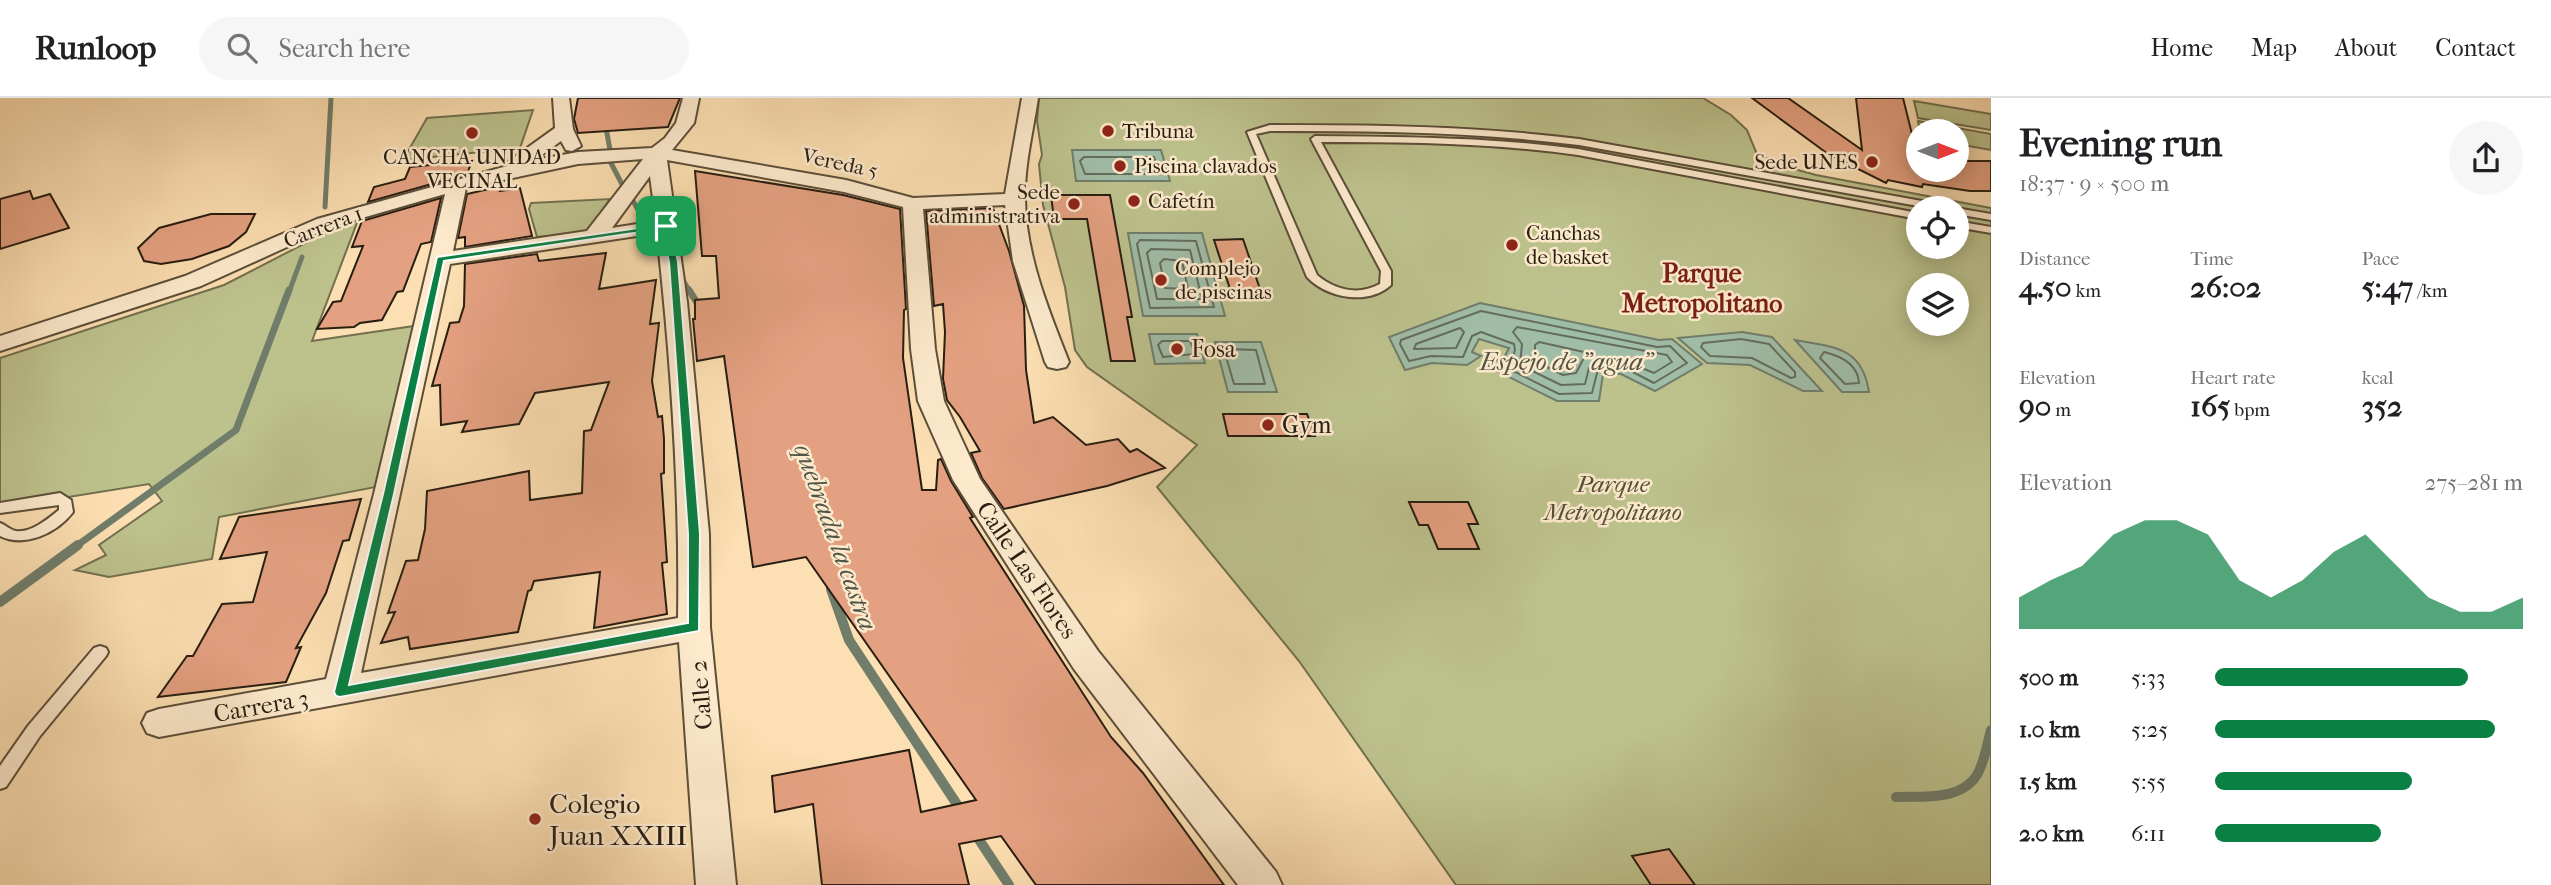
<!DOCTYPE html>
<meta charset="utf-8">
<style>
body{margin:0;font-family:"IM FELL French Canon",serif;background:#f6f6f6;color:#202124;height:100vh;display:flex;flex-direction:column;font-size:26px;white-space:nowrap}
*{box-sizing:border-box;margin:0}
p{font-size:23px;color:#757577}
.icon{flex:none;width:38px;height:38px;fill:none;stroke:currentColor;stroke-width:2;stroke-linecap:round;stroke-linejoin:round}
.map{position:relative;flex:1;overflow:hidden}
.side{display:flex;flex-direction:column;background:#fff;width:560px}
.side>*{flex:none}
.needle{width:46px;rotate:90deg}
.tools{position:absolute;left:1906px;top:21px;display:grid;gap:14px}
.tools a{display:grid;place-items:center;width:63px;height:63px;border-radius:50%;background:#fff;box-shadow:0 4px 18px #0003;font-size:35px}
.pin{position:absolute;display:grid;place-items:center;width:60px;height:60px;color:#fff;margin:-30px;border-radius:14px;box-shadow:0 4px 10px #0006}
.round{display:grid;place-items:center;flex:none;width:74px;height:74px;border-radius:37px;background:#f6f6f6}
.head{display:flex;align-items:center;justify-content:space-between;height:119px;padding:0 28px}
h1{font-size:38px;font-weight:800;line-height:52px}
.metrics{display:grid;grid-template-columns:repeat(3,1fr);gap:10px;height:119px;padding:7px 28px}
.metrics div{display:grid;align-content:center}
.metrics b{font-size:30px;font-weight:800}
.metrics small{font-size:19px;font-weight:400}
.metrics p{font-size:19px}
.chart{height:196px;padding:14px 28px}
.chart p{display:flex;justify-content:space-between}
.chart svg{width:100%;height:126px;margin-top:7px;fill:#0b8043;opacity:.7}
ul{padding:0 28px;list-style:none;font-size:23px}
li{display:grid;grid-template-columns:112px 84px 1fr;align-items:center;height:52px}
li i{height:18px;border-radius:9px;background:#0b8043}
header{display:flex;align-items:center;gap:42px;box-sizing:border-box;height:98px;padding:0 35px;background:#fff;border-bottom:2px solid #e0e0e0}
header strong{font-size:33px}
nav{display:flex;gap:38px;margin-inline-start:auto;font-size:24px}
.search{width:490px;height:63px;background:#f6f6f6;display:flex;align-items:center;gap:18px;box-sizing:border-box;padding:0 24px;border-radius:38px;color:#757577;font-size:26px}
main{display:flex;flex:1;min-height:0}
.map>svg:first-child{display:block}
.green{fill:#bdc28d;stroke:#72704f;stroke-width:2;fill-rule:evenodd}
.water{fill:#a0bda7;stroke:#707d6b;stroke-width:2}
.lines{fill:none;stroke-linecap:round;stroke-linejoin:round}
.shore{stroke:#646d5c;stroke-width:2}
.stream-far2{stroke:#707d6b;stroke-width:5}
.stream-far1{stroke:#707d6b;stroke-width:7}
.stream{stroke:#707d6b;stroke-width:10}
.building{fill:#e4a181;stroke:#271d11;stroke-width:2}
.lane-casing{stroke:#5c4e39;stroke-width:4}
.street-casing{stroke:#5c4e39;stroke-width:4}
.lane{fill:#fdeacd;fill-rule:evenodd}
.street{fill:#fdeacd;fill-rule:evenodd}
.route{fill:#0b8043;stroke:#fff;stroke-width:2;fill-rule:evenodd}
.poi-dot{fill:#8f2418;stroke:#fdeacd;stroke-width:2.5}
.labels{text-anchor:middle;stroke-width:5;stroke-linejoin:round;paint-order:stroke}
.far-poi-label{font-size:21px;fill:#271d11;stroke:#fdeacd;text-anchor:start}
.far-street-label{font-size:21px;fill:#271d11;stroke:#fdeacd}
.poi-label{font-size:24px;fill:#271d11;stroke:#fdeacd;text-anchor:start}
.park-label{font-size:24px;font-style:italic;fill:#544f36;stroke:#fdeacd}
.street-label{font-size:24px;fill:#271d11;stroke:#fdeacd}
.far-district-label{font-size:26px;font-weight:bold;fill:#7a1f14;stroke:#fdeacd}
.water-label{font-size:26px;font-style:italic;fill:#515546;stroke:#fdeacd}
.near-poi-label{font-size:28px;fill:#271d11;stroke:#fdeacd;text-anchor:start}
</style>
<header>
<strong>Runloop</strong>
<div class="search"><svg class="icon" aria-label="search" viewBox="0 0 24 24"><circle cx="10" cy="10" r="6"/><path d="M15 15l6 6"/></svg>Search here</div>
<nav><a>Home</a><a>Map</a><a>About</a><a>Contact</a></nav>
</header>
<main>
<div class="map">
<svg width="1991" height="787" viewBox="0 0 1991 787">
<rect width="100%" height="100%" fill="#fcdfb2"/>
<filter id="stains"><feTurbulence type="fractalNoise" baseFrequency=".00286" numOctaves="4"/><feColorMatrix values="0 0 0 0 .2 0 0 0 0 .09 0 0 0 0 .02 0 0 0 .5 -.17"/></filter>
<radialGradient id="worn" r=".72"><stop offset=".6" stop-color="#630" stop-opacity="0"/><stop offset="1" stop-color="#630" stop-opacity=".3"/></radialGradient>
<path class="green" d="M1039 0H1703L1731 17 1747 32 1756 54 1776 66 1816 77 1991 110V787H1456L1299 563 1157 389 1197 347 1087 269 1075 252 1065 189 1043 107 1039 66 1042 57 1037 23ZM1918 110H1956V149H1918ZM1918 187H1956V226H1918Z
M1914 3 1991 16V32L1918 20Z
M533 12 520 50 403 62 427 20Z
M1918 23 1991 36V52L1957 46 1956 33H1920Z
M610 101 587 134 537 139 529 111 531 105Z
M360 117 312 243 414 228 381 388 219 419 212 461 109 479 75 472 106 457 99 447 162 403 149 386 0 410V260L224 187Z"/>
<path class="water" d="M1072 52H1161L1170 83H1076Z
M1128 135H1202L1225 218H1143Z
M1480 205 1659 242 1672 241 1702 266 1655 293 1621 276H1603L1599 303H1557L1489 269 1491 260 1502 264 1509 250 1479 241 1472 254 1481 258 1467 267 1432 265 1405 272 1389 239Z
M1742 234 1772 239 1822 293H1803L1750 267 1707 265 1678 240Z
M1149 236H1197L1205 265 1155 266Z
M1795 242C1833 249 1862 248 1869 294H1842Z
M1215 244H1261L1277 294H1228Z"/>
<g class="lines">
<path class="shore" d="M1084 59H1154L1159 73 1156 76H1085L1080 63Z
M1140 142 1196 143 1214 209 1150 210 1137 146Z
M1151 151 1190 152 1202 201H1157L1147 155Z
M1164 161 1182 163 1188 191 1165 190 1160 165Z
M1481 213 1657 249 1670 248 1687 265 1654 285 1623 269 1602 270 1597 275 1592 295 1559 296 1509 271 1515 252 1514 246 1481 234 1472 238 1463 259 1431 258 1409 263 1400 246 1401 242Z
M1517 229 1667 257 1672 264 1654 275 1620 261 1602 260 1589 270 1585 286 1561 287 1520 267 1522 246 1513 234Z
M1460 230 1464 234 1456 250 1414 251 1416 246Z
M1741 241 1769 246 1795 274V279L1791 280 1752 260 1710 258 1701 249 1703 245Z
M1162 243H1190L1195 256 1163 259 1158 247Z
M1539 244 1584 254 1585 258 1576 275 1563 277 1535 263V247Z
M1229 251 1256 252 1265 286H1234L1225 255Z
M1824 254C1841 258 1858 266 1859 285L1845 286 1820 260Z"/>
<path class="stream-far2" d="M605 24 610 52
M610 63 626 94
M633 103 648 129
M325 109 331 0
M651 134 662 153
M680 177 690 194
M289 194 302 159"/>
<path class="stream-far1" d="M689 192 701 211
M75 449 236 332 289 192"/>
<path class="stream" d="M831 491 849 542 962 714
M0 504 78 447
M1896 699C1923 698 1963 703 1978 675 1985 662 1987 646 1991 632
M974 734 1009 787"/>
</g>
<path class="building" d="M578 0H680L668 29 578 35 574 21Z
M1752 0H1788L1862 52 1856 0H1903L1918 60V72H1956V63H1991V93H1970L1923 86 1922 89 1888 82 1886 85 1828 56Z
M472 63 467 76 368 104 374 89 405 81 410 69Z
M695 73 843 97 900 111 906 211 904 212 903 260 922 392H936L938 362 941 361 951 383 973 419 970 420 1111 639 1143 675 1224 787H1036L1001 738 959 746 969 787H822L813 706 775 714 772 678 909 652 921 714 976 702 806 459 753 469 724 258 697 263 693 221H695V202L719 200 716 158H702Z
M502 88 500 93 520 90 532 138 465 149V139L458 140 467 96Z
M30 93 33 101 50 96 69 130 0 151V101Z
M1051 97H1110L1132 219H1127L1135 263H1111L1087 121H1054Z
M441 100 431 144 421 146 403 193 397 194 382 222 360 225 354 229 317 231 333 204 341 203 363 148 352 149 362 123Z
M993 110 1009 153 1024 208 1026 272 1034 325 1053 319 1086 347 1118 341 1130 354 1137 351 1165 370 1107 388 1004 411 982 380 971 355 980 353 960 319 947 302 943 281 945 234 943 206 934 208 926 113Z
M211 116H255L246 134 229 148 192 161 161 166 144 163 138 150 159 130Z
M1243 141 1262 197H1232L1214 142Z
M606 155 599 191 656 182 650 226 659 225 652 283 658 319 662 318 664 341V375L661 376 667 464 662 465 667 516 594 530 600 474 534 483 531 492 528 493 518 534 410 551 408 539 381 545 395 514 388 515 406 463 418 462 425 431 427 393 529 373 530 402 582 395 584 333 591 332 609 284 535 295 519 326 462 334 467 323 441 327 440 287 432 288 450 225 459 224 464 208 465 166 537 156 539 163Z
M1223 316H1307L1315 338H1228Z
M361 401 349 442 343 443 326 495 296 550 301 549 286 584 158 599 187 558H193L222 506 253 504 267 454 220 461 239 419Z
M1409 404H1468L1478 426H1468L1479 451H1438L1428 427H1419Z
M1669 751 1695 787H1651L1632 758Z"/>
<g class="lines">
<g class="lane-casing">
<path id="lane" d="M1270 27C1373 27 1476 28 1579 41L1944 107 1949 110H1929L1579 47C1476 34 1373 33 1270 33L1256 36 1317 177C1335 192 1358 198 1380 186L1381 173 1311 41 1315 38C1403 39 1490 39 1578 51L1918 115V121L1578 57C1492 45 1407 44 1321 44L1391 173V187C1368 208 1327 200 1307 179L1247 34Z
M1955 110H1956L1991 116V122L1956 116Z
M1956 123 1991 129V135L1956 129Z
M60 395 71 402 73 414C57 435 25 450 0 438V425C6 427 10 432 16 433 31 435 48 421 59 412V407L0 415V405Z
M100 548 106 550 108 554 106 558 40 638 6 689 0 691V668L28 628 94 550Z"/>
</g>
<g class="street-casing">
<path id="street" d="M553 0H569L573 31 581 48 572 53 566 52 561 43 535 62 578 54 652 50 665 40 676 25 683 0H699L694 25 672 52 846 82 913 100 1005 96 1022 0H1038C1033 34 1024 68 1025 102 1026 158 1049 213 1069 264L1066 269 1057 271 1048 269 1045 264 1013 163 1005 107 923 111 935 251 944 303 980 381 1098 553 1276 774 1282 787H1238L1074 571 953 382 918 303 911 251 903 109 844 94 667 62 687 204 709 436 710 529 736 787H696L679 544 159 639 147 635 142 625 147 615 159 611 326 581 374 396 445 96 331 129 201 188 0 253V238L185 178 317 121 507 68 509 63 555 30ZM643 61 587 133 453 153 466 90 578 66ZM650 78 656 123 612 130ZM657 135C671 263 680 392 678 520L361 575 450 166Z"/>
</g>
<use href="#lane" class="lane"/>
<use href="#street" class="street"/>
</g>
<path class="route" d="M666 126 670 128 678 164 700 436 699 533 340 599 336 598 334 594 383 396 437 159ZM662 131 669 164 688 436V525L349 587 394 396 444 163Z"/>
<g class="poi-dot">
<circle cx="1108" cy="33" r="7"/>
<circle cx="472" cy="35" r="7"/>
<circle cx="1872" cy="64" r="7"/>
<circle cx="1120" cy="68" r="7"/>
<circle cx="1134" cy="103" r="7"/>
<circle cx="1074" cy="106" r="7"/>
<circle cx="1512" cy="147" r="7"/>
<circle cx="1161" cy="182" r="7"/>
<circle cx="1177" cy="251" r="7"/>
<circle cx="1268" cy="327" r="7"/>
<circle cx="535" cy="721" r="7"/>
</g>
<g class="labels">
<g class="far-poi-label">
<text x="1122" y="40">Tribuna</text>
<text x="472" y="66" text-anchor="middle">CANCHA UNIDAD<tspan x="472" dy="24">VECINAL</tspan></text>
<text x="1858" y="71" text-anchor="end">Sede UNES</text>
<text x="1134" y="75">Piscina clavados</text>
<text x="1060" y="101" text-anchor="end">Sede<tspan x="1060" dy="24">administrativa</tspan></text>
<text x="1148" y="110">Cafetín</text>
<text x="1526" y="142">Canchas<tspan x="1526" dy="24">de basket</tspan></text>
<text x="1175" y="177">Complejo<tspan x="1175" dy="24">de piscinas</tspan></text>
</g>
<g class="far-street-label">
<text transform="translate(840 65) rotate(12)" y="7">Vereda 5</text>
<text transform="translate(323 129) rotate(-21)" y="7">Carrera 1</text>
</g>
<g class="poi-label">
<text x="1191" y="259">Fosa</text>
<text x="1282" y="335">Gym</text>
</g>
<g class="park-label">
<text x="1613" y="394">Parque<tspan x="1613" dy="28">Metropolitano</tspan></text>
</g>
<g class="street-label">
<text transform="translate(1027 472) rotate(56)" y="8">Calle Las Flores</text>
<text transform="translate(701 597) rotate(-95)" y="8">Calle 2</text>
<text transform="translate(261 608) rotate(-10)" y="8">Carrera 3</text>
</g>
<g class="far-district-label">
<text x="1702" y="184">Parque<tspan x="1702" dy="30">Metropolitano</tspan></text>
</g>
<g class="water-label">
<text x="1566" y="272">Espejo de "agua"</text>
<text transform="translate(836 439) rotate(70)" y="9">quebrada la castra</text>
</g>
<g class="near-poi-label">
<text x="549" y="715">Colegio<tspan x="549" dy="32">Juan XXIII</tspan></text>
</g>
</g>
<rect width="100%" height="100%" filter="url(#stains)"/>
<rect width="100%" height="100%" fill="url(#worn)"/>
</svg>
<div class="tools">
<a><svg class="needle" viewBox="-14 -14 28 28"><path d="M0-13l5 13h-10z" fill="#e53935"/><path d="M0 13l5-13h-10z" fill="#757577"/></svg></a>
<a><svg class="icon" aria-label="locate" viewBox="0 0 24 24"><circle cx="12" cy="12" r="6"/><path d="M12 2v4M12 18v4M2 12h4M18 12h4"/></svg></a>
<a><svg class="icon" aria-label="layers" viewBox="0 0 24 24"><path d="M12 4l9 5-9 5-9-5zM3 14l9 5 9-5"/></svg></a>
</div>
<div class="pin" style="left:666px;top:128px;background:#1e9e55"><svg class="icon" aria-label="arrive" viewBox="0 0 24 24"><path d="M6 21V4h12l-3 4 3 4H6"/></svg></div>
</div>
<section class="side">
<div class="head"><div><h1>Evening run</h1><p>18:37 · 9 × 500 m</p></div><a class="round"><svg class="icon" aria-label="share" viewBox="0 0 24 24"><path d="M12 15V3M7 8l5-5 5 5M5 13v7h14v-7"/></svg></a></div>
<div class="metrics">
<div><p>Distance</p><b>4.50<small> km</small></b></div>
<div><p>Time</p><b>26:02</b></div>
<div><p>Pace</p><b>5:47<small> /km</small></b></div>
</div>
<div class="metrics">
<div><p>Elevation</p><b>90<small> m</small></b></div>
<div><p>Heart rate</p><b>165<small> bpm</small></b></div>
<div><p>kcal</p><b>352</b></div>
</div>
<div class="chart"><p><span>Elevation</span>275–281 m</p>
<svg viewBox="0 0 160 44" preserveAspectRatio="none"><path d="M0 44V33L10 27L20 22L30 11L40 6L50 6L60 11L70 27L80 33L90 27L100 17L110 11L120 22L130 33L140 38L150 38L160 33V44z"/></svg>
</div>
<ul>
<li><b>500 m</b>5:33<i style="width:82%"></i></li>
<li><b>1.0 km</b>5:25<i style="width:91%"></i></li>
<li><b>1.5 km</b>5:55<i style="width:64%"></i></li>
<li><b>2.0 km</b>6:11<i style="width:54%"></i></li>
</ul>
</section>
</main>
